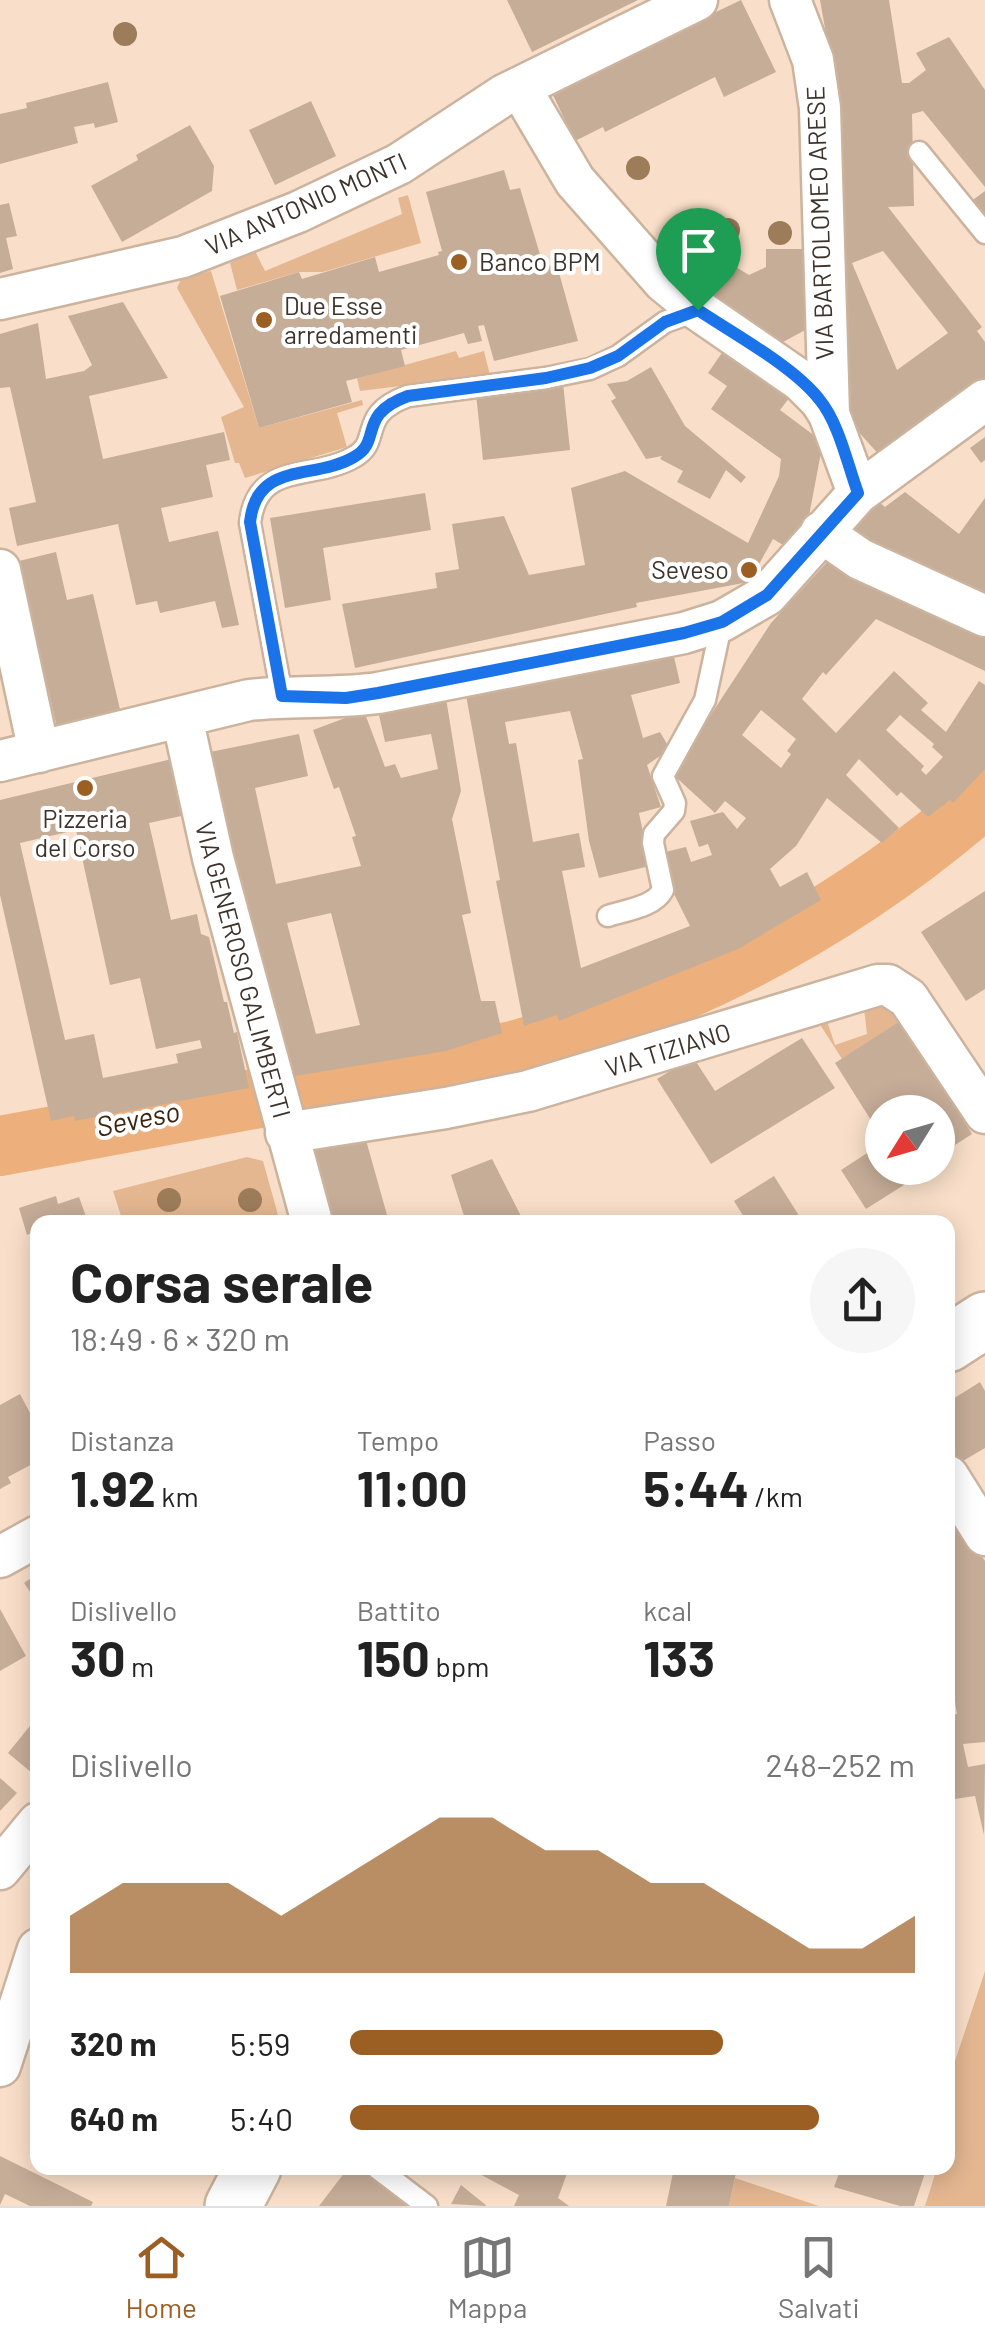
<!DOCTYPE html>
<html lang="it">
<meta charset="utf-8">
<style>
body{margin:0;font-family:Barlow,sans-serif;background:#f6f6f6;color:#222;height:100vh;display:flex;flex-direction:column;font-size:38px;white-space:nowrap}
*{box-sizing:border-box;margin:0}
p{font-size:32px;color:#767676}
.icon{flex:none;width:55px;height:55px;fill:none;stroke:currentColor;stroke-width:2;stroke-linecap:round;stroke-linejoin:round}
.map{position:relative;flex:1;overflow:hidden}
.panel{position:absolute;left:30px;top:1215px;width:925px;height:960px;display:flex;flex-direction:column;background:#fff;border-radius:20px;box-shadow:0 5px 25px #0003}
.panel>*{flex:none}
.needle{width:65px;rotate:233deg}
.buttons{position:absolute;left:865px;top:1095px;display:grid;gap:20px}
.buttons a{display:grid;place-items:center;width:90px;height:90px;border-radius:50%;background:#fff;box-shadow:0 5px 25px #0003;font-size:50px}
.pin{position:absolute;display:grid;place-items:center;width:85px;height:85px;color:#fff;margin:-102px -42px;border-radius:50% 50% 50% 0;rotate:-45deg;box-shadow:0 0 10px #0007}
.pin .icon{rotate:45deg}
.round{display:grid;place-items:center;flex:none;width:105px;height:105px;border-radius:52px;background:#f6f6f6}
.head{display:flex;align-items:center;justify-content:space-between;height:170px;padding:0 40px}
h1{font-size:55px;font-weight:700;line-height:75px}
.figures{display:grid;grid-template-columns:repeat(3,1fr);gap:15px;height:170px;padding:10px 40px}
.figures div{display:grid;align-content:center}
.figures b{font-size:50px;font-weight:700}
.figures small{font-size:28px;font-weight:400}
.figures p{font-size:28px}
.chart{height:280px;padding:20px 40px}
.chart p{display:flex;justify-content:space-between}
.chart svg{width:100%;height:180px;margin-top:10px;fill:#9c5f23;opacity:.7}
ul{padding:0 40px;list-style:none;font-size:32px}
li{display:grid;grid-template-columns:160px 120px 1fr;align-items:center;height:75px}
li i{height:25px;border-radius:12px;background:#9c5f23}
.tabs{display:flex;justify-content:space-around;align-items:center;height:140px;border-top:2px solid #e0e0e0;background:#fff;font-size:28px;color:#767676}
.tabs a{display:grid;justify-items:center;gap:5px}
.tabs .selected{color:#9c5f23}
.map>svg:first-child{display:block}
.grass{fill:#e4b791}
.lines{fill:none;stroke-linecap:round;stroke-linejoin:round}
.river{stroke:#edb07c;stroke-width:60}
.building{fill:#c6ad98;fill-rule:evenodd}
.lane-casing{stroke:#ccb39e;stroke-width:25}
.street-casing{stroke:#ccb39e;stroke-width:45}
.secondary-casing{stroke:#ccb39e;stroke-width:60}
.lane{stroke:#fff;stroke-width:20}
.street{stroke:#fff;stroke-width:40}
.secondary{stroke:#fff;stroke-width:55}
.tree{fill:#9d7c5a}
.route-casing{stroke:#fff;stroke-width:20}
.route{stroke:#1a73e8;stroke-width:12}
.poi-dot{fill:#9c5f23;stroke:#fff;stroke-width:4}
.labels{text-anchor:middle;stroke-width:8;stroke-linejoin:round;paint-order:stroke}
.street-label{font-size:25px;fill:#3d332b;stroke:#fff}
.poi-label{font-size:25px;fill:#3d332b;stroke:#fff;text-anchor:start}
.water-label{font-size:28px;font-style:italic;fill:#3d250e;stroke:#fff}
</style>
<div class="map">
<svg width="985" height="2206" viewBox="0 0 985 2206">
<rect width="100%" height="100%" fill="#f9dfc9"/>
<path class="grass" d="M408 195 421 243 323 272H299L237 290 230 263 255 251 265 271 402 214 398 198Z
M211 271 259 428 362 400 363 405 337 413 347 447 245 478 239 463H235L221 417 244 407 177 288 181 279Z
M456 351 459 358 484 351 490 375 360 391 357 378Z
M888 1002 905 1018 842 1059 819 1023 827 1021 835 1045 867 1034 864 1009Z
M247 1157 263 1161 280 1222H123L113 1191Z
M985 1971V2206H925L937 2168H948V2082Z
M735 2178 819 2206H729Z"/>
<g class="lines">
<path class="river" d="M0 1146 513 1051C688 1002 848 917 985 797"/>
</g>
<path class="building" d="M507 0H638L532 52Z
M741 0 776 72 724 97 715 77 605 132 603 127 575 141 551 91Z
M820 0H889L902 83H909L926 70 916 53 949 37 985 90V187L923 111 912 114 914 206 888 207 982 327 977 331 985 342V380L882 458 837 408 835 84ZM883 251 948 333 897 370 852 263Z
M108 82 118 122 95 128 94 123 74 127 78 143 0 164V114L27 108 26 103Z
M311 101 336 156 275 185 249 130Z
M190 125 214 166 212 191 122 242 91 186 138 160 136 155Z
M504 170 510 190 520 188 542 261 558 269 578 341 494 361 484 325 478 326 482 341 468 344 464 333 401 350 405 366 346 381 352 402 259 428 220 296 299 272 302 279 375 257 379 272 439 255 438 252 442 251 426 192Z
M985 191V220L970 202Z
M9 203 17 236 6 238 13 269 0 273V205Z
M766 249H809L807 329 774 347 710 302 734 266 749 275 766 267Z
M123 302 168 378 89 396 103 459 224 432 230 460 206 465 213 497 161 508 169 542 218 531 239 625 222 628 215 601 160 613 157 601 136 605 118 524 17 546 9 508 36 502 10 387 0 388V334L38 323 46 379 84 371 92 365 68 316Z
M728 344 793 393 780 410 823 442 809 516 783 545 773 539 749 582 636 603 637 607 355 668 342 604 437 588 435 573 459 569 452 524 504 516 529 575 585 565 571 488 625 471 748 543 779 476 781 459 711 409 727 386 708 373Z
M651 367 685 426 746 477 741 483 726 470 710 499 677 482 683 471 660 459 662 456 646 459 611 401 616 398 607 384 627 381Z
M563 383 570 450 483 460 476 394Z
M985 437V460L981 463 970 448Z
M905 492 959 534 985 498V605L841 529 879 502 885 507Z
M425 493 431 530 323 548 331 600 285 608 270 518Z
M56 552 67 600 93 594 122 718 58 732 19 561Z
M830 559 985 630V671L876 619 826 675 823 672 802 699 836 733 894 671 928 703 921 710 946 732 979 681 985 685V769L953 803 950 800 928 817 901 792 897 796 859 759 846 775 899 828 882 843 827 798 796 846 770 869 780 887 807 872 821 900 738 949 559 1021 557 1015 524 1026 496 881 500 880 465 690 672 648 680 683 631 695 643 738 660 732 670 749 647 765 661 807 639 813 650 866 599 878 589 841 578 760 583 759 570 711 505 722 509 744 516 743 533 842 579 833 585 867 562 871 581 968 690 926 674 894 661 853 686 847 691 862 712 855 708 844 699 847 690 821 723 812 737 829 746 818 725 801 715 813 668 770 710 716 771 623ZM761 710 796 739 787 751 791 754 781 768 742 735ZM900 715 934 744 932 747 943 757 926 775 921 770 924 766 886 730Z
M445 692 461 791 452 819 471 913 462 915 481 1001H495L502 1033 446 1051 289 1077 233 874 210 752 299 734 308 776 255 788 276 884 361 866 352 837 356 836 339 787 334 789 313 730 364 711 385 767 395 764 401 778 438 769 431 734 385 742 377 706ZM331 913 360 1025 316 1034 287 923Z
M176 758 184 796 177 797 181 816 149 823 171 920 197 914 201 934 209 937 224 1002H227L234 1033 237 1032 249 1088 75 1121 74 1116 51 1121 0 895V800ZM76 830 110 985 140 978 156 1049 200 1040 202 1048 176 1054 178 1063 103 1078 94 1034 65 1040 20 843Z
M985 891V989L966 1001 921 932Z
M900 1021 972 1134 938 1156V1112H882V1168H920L911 1173 915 1178 866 1209 841 1170 875 1148 879 1133 835 1063Z
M802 1038 835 1088 711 1164 657 1079 693 1057 715 1091Z
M364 1133 389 1222H327L307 1146Z
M492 1159 524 1222H466L451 1175Z
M774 1176 803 1222H747L734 1201Z
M56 1196 58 1204 79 1197 88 1222H38L37 1247 32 1233 27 1235 19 1208Z
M980 1382 985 1391V1448L956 1465 948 1452V1402Z
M20 1394 38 1428V1461L8 1477 11 1483 0 1489V1405Z
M948 1506 985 1561V1742L963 1744 968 1767 985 1764 984 1835 975 1796 948 1800V1715L957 1714 955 1702 948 1703V1629H954L953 1613 948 1614V1567L951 1565 948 1560Z
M38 1573V1603L24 1583Z
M0 1609 26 1656 0 1671Z
M38 1716V1778L8 1753Z
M0 1778 17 1793 0 1811Z
M0 2156 93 2202 91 2206H30L5 2194 0 2205Z
M348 2168H367L417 2206H319Z
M476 2168H569L558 2198 569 2206H514L519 2195 474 2171Z
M674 2168H737L729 2206H666Z
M841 2168H911L925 2173 914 2206H900L834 2187Z
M461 2185 487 2206 451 2204Z"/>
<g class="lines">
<g class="lane-casing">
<path id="lane" d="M919 152 985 233
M282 696 250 523C257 460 313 481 354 457 383 441 356 415 408 396L546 378 590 369 618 356 665 322 698 310
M608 916C626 910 654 907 663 890L653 843 654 834 674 811 675 803 663 776 705 700 722 621
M377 2168 427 2206"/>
</g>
<g class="street-casing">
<path id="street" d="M790 0 813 60 820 108 829 414
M520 88 575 181 664 282 698 310 801 381 820 400 829 414 858 493 985 400
M0 299 183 257 298 212 399 164 504 95 697 0
M821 532 860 559 985 616
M0 570 39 752
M182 717 213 858 312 1222
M0 761 249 700C292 695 335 699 378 693L684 633 722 621 767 595 858 493
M286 1133 446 1108 528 1091 878 985H888L908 998 985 1113
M948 1476 985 1535
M0 1557 38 1536
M0 1869 38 1823
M0 2066 38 1949"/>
</g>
<g class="secondary-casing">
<path id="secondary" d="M948 1344 985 1320
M233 2206 253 2168"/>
</g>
<use href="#lane" class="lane"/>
<use href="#street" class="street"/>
<use href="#secondary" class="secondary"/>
</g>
<g class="tree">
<circle cx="125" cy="34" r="12"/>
<circle cx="638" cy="168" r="12"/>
<circle cx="728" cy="230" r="12"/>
<circle cx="780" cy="233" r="12"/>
<circle cx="680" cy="248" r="12"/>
<circle cx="169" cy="1200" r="12"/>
<circle cx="250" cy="1200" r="12"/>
</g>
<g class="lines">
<g class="route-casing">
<path id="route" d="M698 310C734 334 793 366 819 399 839 423 847 463 858 493L767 595 722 622 684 633 378 693 346 698 282 696 250 522C257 460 313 481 354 457 383 441 356 415 408 396L546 378 590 368 618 356 665 322Z"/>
</g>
<use href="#route" class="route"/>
</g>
<g class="poi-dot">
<circle cx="459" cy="262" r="10"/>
<circle cx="264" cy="320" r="10"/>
<circle cx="749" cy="570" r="10"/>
<circle cx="85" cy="788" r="10"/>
</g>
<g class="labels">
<g class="street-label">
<text transform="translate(306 204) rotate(-24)" y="9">VIA ANTONIO MONTI</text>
<text transform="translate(820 223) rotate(-92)" y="9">VIA BARTOLOMEO ARESE</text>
<text transform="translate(243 970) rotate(75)" y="9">VIA GENEROSO GALIMBERTI</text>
<text transform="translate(668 1050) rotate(-17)" y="9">VIA TIZIANO</text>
</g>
<g class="poi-label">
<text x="479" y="271">Banco BPM</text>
<text x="284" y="315">Due Esse<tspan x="284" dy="29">arredamenti</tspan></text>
<text x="729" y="579" text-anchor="end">Seveso</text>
<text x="85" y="828" text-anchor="middle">Pizzeria<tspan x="85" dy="29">del Corso</tspan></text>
</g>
<g class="water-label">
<text transform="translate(138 1119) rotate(-11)" y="10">Seveso</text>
</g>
</g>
</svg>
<div class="buttons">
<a><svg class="needle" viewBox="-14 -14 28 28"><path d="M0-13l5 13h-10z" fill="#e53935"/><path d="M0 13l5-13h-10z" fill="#767676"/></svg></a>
</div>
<div class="pin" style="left:698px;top:310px;background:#1e9e55"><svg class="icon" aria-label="arrive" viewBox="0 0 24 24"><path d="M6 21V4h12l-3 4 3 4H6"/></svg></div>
<section class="panel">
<div class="head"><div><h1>Corsa serale</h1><p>18:49 · 6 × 320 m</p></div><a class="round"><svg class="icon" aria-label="share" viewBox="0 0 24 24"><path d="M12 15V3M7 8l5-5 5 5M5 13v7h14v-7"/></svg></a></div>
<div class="figures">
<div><p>Distanza</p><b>1.92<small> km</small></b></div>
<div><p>Tempo</p><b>11:00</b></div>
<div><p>Passo</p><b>5:44<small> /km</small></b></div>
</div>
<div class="figures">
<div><p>Dislivello</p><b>30<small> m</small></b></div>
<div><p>Battito</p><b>150<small> bpm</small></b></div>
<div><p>kcal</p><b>133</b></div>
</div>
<div class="chart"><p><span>Dislivello</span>248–252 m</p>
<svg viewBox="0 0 160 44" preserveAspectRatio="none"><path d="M0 44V30L10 22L20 22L30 22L40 30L50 22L60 14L70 6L80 6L90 14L100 14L110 22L120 22L130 30L140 38L150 38L160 30V44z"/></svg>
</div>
<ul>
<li><b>320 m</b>5:59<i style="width:66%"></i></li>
<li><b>640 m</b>5:40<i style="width:83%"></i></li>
</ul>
</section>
</div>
<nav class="tabs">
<a class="selected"><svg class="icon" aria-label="home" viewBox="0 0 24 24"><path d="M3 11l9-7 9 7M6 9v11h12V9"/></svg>Home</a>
<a><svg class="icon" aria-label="map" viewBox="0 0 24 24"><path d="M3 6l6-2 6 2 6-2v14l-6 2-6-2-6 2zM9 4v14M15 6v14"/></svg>Mappa</a>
<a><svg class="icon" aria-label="saved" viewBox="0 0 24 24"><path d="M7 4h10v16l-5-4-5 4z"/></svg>Salvati</a>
</nav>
